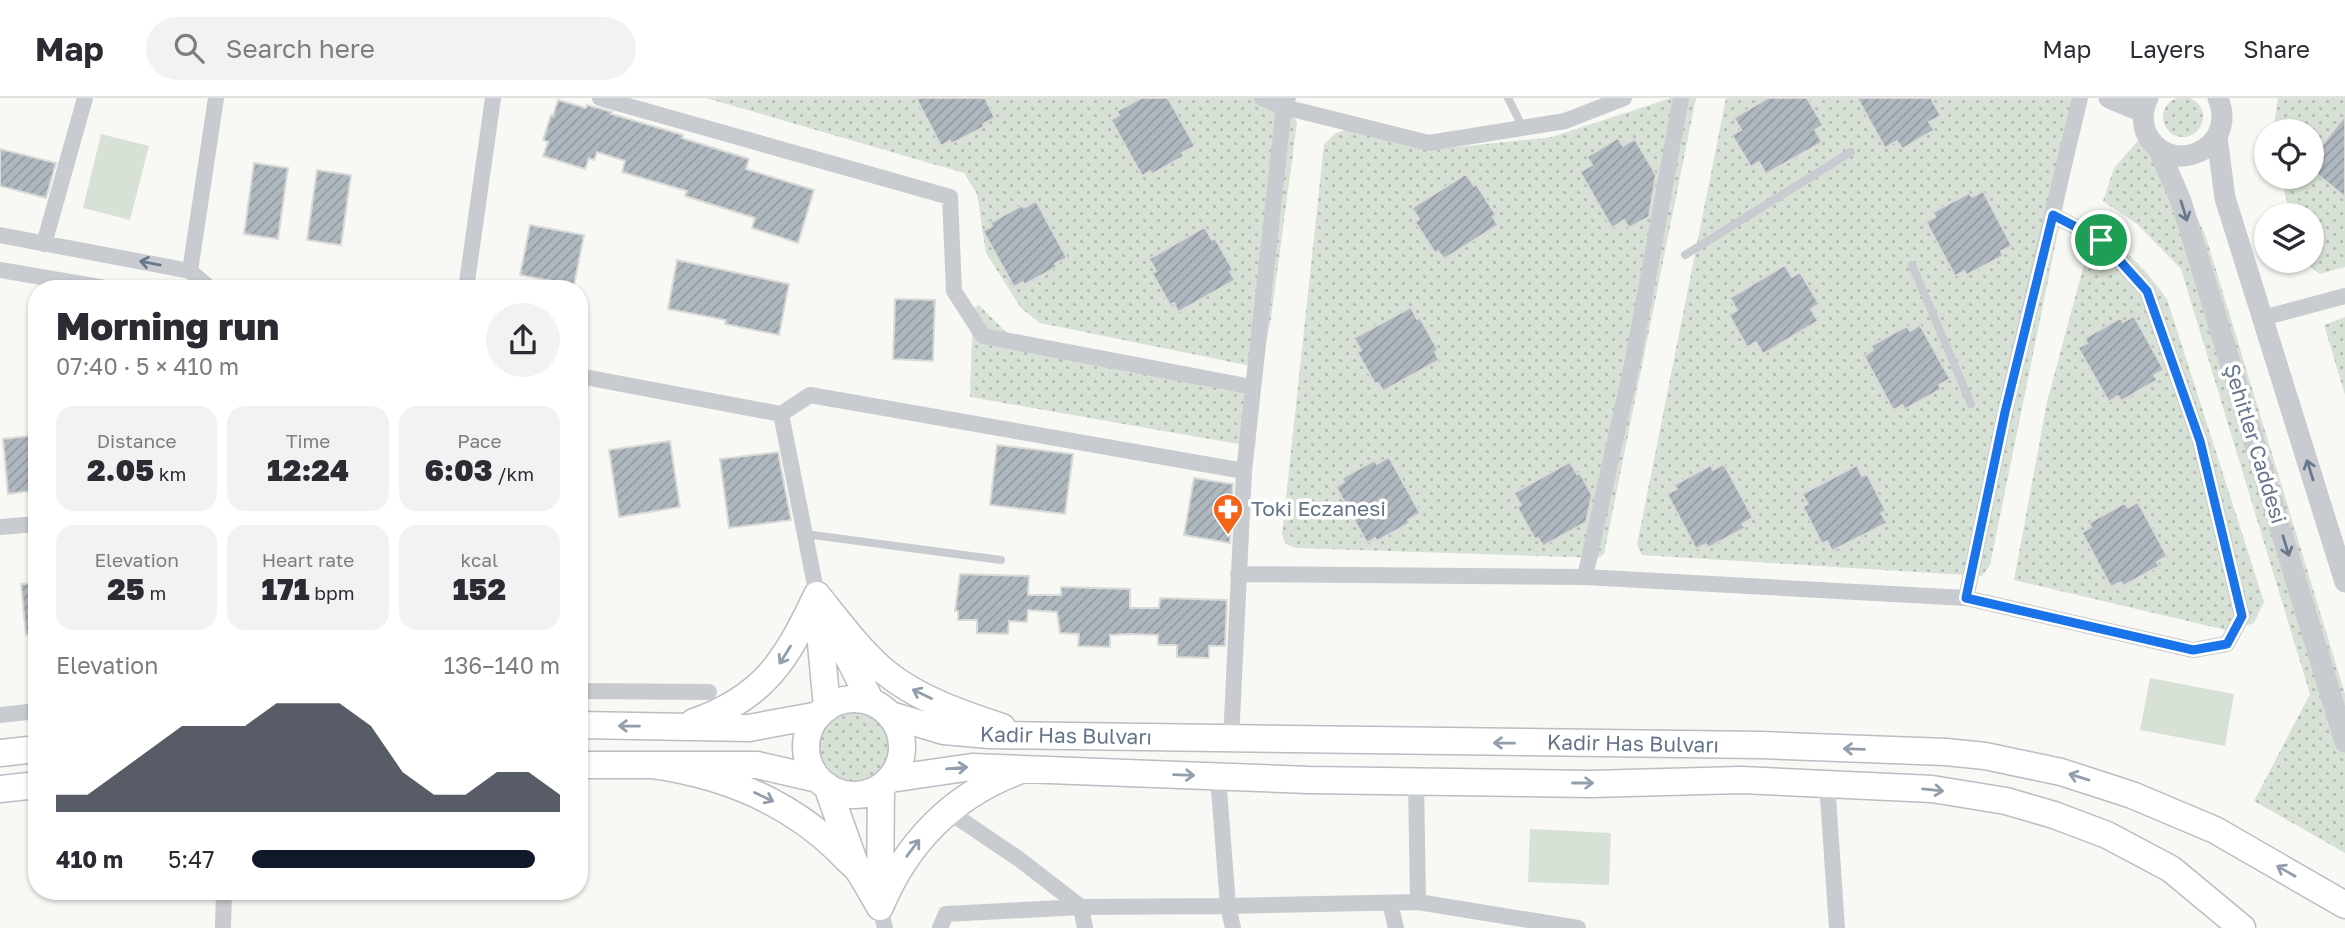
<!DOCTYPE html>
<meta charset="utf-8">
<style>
body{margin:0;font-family:"Golos Text",sans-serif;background:#f2f2f3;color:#2b2b33;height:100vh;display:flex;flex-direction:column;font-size:26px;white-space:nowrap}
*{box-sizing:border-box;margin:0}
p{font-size:23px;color:#7c7c81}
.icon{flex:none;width:38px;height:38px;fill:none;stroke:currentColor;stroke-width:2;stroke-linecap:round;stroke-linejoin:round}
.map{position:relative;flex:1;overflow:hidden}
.sheet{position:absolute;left:28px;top:182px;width:560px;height:620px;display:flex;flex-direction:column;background:#fff;border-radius:28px;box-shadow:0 2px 5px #0004}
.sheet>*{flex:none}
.tools{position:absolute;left:2254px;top:21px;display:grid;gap:14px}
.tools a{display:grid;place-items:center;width:70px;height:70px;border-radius:50%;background:#fff;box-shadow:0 2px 5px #0004;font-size:35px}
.pin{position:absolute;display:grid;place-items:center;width:60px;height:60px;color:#fff;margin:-30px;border:4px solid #fff;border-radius:50%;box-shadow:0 2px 7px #0007}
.round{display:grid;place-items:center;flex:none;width:74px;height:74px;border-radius:37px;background:#f2f2f3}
.head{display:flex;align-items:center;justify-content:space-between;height:119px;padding:0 28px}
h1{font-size:38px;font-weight:800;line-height:52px}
.metrics{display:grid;grid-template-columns:repeat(3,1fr);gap:10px;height:119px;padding:7px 28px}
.metrics div{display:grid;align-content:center;border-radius:18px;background:#f2f2f3;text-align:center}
.metrics b{font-size:30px;font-weight:800}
.metrics small{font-size:19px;font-weight:400}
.metrics p{font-size:19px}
.chart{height:196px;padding:14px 28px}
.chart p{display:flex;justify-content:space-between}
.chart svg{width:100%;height:126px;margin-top:7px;fill:#111827;opacity:.7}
ul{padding:0 28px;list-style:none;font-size:23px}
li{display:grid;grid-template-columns:112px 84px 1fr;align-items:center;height:52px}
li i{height:18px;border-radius:9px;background:#111827}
header{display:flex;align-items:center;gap:42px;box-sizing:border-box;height:98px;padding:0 35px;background:#fff;border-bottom:2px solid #e1e1e2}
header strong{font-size:33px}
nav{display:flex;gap:38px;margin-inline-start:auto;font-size:24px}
.search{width:490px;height:63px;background:#f2f2f3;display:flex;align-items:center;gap:18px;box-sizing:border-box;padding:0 24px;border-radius:38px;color:#7c7c81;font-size:26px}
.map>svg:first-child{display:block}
.grass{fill:url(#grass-dots)}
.pitch{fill:#d8e1d6}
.building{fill:url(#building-hatch);stroke:#dadad7;stroke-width:2}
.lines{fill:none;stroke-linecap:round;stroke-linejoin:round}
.trunk-casing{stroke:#babdc1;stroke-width:29}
.service{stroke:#c8cbcf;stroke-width:8}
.minor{stroke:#c8cbcf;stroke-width:16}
.tertiary{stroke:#c8cbcf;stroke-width:21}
.trunk{stroke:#fff;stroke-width:26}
.oneway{stroke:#69798c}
.oneway2{stroke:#929eac}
.route-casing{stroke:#fff;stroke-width:14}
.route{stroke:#1a73e8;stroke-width:9}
.labels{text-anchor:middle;stroke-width:7;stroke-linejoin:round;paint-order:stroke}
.street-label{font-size:21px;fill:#647589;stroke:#fff}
.poi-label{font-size:21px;fill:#647589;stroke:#fff;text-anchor:start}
</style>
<header>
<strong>Map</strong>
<div class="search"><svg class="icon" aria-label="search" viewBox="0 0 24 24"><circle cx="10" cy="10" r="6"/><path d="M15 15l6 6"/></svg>Search here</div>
<nav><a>Map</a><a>Layers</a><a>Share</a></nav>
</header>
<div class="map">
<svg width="2345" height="830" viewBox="0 0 2345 830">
<defs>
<pattern id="grass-dots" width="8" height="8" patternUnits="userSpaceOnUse" patternTransform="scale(1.75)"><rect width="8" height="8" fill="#d8e1d6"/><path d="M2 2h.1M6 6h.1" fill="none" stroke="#b3bbb3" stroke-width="1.8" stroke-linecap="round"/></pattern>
<pattern id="building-hatch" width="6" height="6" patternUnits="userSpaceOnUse" patternTransform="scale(1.75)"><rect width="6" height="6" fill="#b0b8bf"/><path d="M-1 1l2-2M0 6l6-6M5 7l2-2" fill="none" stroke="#939aa1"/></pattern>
</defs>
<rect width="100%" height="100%" fill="#f8f8f5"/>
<path class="grass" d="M2163 19a20 20 0 1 1 40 0a20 20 0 1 1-40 0Z
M706 0H1280L1288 7 1297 25 1271 220 1261 270 1040 225 1021 210 986 155 977 96 964 75Z
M1671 0H1696L1604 456 1598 460 1296 450 1286 446 1282 437 1324 46 1336 35 1348 31 1429 52 1552 39Z
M1726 0H2076L2083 11 1990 467 1982 478 1642 457 1637 447Z
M2278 0H2345V169L2320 176 2303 163H2312V117H2290L2281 79H2312V33H2273Z
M2142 38 2189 102 2206 139 2345 596V755L2254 703 2310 596 2181 171 2137 126 2103 103 2114 70Z
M2094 129C2125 151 2145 170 2167 201L2264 504 2254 525 2230 533 2014 482 2047 304Z
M979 207 1017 245 1036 252 1259 299 1255 349 970 299 973 210Z
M2345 219V297L2324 227Z
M816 649a38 38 0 1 1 76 0a38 38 0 1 1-76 0Z"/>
<path class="pitch" d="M101 36 149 48 130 122 83 110Z
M2150 580 2234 596 2225 648 2140 632Z
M1530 731 1611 735 1609 787 1528 784Z"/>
<path class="building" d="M916 0H985L995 20 983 26 984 29 951 46 950 43 941 48Z
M1141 0H1168L1195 48 1182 55 1184 58 1152 76 1150 73 1142 78 1111 22 1119 17 1117 13Z
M1768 0H1807L1823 27 1815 32 1822 44 1766 76 1759 64 1751 69 1732 37 1741 32 1734 20Z
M1857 0H1931L1941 18 1929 24 1934 32 1902 51 1897 43 1885 50Z
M558 2 586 10 587 7 612 14 611 16 683 37 682 40 749 61 746 71 814 92 798 145 752 130 755 120 685 98 687 93 622 74 625 63 597 54 594 62 589 60 585 71 543 58 548 44 543 42 551 17 553 18Z
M2345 18V99L2312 72 2320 62 2314 57Z
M1618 40 1623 48 1635 41 1656 77 1649 119 1629 130 1624 122 1612 130 1580 74 1592 67 1587 59Z
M0 51 56 65 46 100 0 88Z
M254 65 288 70 278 141 244 136Z
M317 72 351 77 341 147 307 142Z
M1466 76 1474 88 1476 86 1496 117 1493 119 1498 127 1444 161 1438 153 1435 155 1415 124 1419 121 1412 110Z
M1983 93 2012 148 2001 153 2003 158 1967 177 1964 173 1955 178 1926 124 1935 119 1933 114 1969 95 1972 99Z
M1036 103 1067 160 1055 166 1057 169 1024 187 1023 184 1014 189 983 133 992 128 990 125 1022 107 1024 110Z
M530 127 584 137 574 187 520 177Z
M1205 129 1212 142 1215 140 1233 172 1230 174 1235 182 1178 214 1174 205 1170 207 1152 175 1156 173 1149 161Z
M677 162 789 186 779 237 725 226 726 222 668 211Z
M1785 167 1792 179 1800 174 1819 206 1811 211 1818 223 1763 256 1756 244 1747 249 1729 217 1737 212 1730 200Z
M895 201 935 202 933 263 893 261Z
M1411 209 1417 221 1420 220 1438 252 1435 254 1439 262 1383 293 1378 285 1375 286 1357 254 1361 252 1354 240Z
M2134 218 2164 272 2154 277 2157 282 2121 303 2118 298 2109 304 2078 250 2087 245 2085 240 2121 220 2123 224Z
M1920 227 1950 281 1939 287 1941 291 1905 311 1902 307 1893 312 1864 258 1873 252 1871 248 1907 228 1910 233Z
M37 337V392L8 396 3 341Z
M670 343 680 409 619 419 609 352Z
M997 347 1073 356 1065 416 990 407Z
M778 354 791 422 729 430 720 361Z
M1389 359 1420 415 1408 422 1409 425 1377 443 1375 440 1367 445 1336 389 1344 384 1342 380 1375 362 1377 366Z
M1570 364 1577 376 1580 375 1592 397 1586 424 1543 448 1538 440 1535 441 1517 409 1521 407 1514 395Z
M1724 366 1753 420 1742 426 1745 430 1708 450 1706 446 1696 451 1667 396 1677 391 1674 387 1711 367 1713 372Z
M1857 367 1862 378 1867 376 1886 413 1881 415 1887 425 1832 453 1827 443 1822 446 1803 409 1808 406 1802 396Z
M1194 380 1233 386 1230 445 1184 437Z
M2138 404 2167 458 2157 464 2159 468 2123 488 2121 484 2111 489 2082 435 2091 429 2089 425 2125 405 2128 410Z
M960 476 1029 478 1028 497H1061V489L1130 491V510H1159L1160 500 1227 502 1225 548H1209V560L1177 559V547H1158V537L1129 536 1110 537V549L1078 548 1079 536 1060 535 1057 514 1028 512 1027 524 1009 523 1008 536 977 535V522H958V513H955Z
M37 485V536L26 537 21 486Z"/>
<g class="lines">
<g class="trunk-casing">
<path id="trunk" d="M817 497C838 523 859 552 885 574 918 601 962 616 1002 629
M818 513 827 610
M837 537 871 604
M806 649a48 48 0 1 1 96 0a48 48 0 1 1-96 0Z
M890 617 944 633 989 637 1761 647 1946 654 1985 658 2061 674 2132 697 2215 732 2345 807
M694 624C765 599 786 562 817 497
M579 627 749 630 819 617
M0 655 37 651
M579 667H757L818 681
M652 667C723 677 787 702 839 753 845 760 853 766 858 772 866 784 873 797 880 809
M890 681 972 669 1309 682 1590 686 1741 682 1932 691 2006 703 2054 717 2107 737 2171 771 2242 830
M827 688 855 766
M0 691 37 687
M880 801 881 689
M880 809C906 746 952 698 1016 674"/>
</g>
<path class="service" d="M1508 0 1523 30
M1685 157 1851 54
M1912 167 1971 306
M805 436 1001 462"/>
<path class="minor" d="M600 0 950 99 954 193 983 238 1252 289
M1262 0 1284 9 1429 45 1565 23 1624 0
M0 137 190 173 211 191
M44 146 85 0
M0 172 111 191
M190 173 216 0
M466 191 493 0
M2263 220 2345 198
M579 278 781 316 817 497
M781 316 810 297 1244 373
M0 429 37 426
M1238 476 1585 479 1966 500 2193 552 2227 546 2242 518 2200 343 2147 193 2101 142 2053 117
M1585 479 1633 262 1681 0
M1966 500 2005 314 2080 0
M579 593 709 594
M0 617 37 613
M1231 641 1244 373 1284 9 1288 0
M1218 678 1228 808 1233 830
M1416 683 1418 804
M1827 685 1837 830
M948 713 1019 761 1081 809 1228 808 1418 804 1578 830
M1390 805 1396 830
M880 809 885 830
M223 830 224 793
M940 830 946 816 1081 809 1085 830"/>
<path class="tertiary" d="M2109 0 2143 14
M2148 0C2143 10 2142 21 2145 32 2165 82 2240 53 2218 0
M2217 39 2225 100 2345 484
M2158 50 2181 103 2345 644"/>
<use href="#trunk" class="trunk"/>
</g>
<defs><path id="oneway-shaft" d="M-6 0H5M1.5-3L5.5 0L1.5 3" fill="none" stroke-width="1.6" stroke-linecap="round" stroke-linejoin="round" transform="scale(1.75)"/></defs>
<g class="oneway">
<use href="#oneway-shaft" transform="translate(2184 113) rotate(73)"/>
<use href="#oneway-shaft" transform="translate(150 165) rotate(-169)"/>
<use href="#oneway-shaft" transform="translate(2310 372) rotate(-107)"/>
<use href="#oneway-shaft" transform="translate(2286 448) rotate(73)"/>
</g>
<g class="oneway2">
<use href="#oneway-shaft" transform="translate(785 557) rotate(122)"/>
<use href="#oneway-shaft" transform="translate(922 596) rotate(-154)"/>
<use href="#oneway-shaft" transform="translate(629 628) rotate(-179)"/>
<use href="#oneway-shaft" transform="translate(1504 645) rotate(-179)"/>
<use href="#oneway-shaft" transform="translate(1854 651) rotate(-178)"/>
<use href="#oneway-shaft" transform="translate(957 670) rotate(-5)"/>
<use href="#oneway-shaft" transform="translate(1184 677) rotate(2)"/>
<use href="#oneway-shaft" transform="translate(2079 679) rotate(-163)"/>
<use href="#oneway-shaft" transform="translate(1583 685)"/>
<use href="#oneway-shaft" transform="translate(1933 692) rotate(6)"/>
<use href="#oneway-shaft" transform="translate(764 699) rotate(26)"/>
<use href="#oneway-shaft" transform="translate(913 750) rotate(-53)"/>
<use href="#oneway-shaft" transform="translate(2286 773) rotate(-150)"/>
</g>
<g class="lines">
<g class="route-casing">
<path id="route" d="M2053 117 2101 142 2147 193 2200 343 2242 518 2227 546 2193 552 1966 500 2005 314Z"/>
</g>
<use href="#route" class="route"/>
</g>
<defs>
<g id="pharmacy-pin" transform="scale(1.575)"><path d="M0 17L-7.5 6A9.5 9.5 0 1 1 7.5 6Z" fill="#f56319" stroke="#fff"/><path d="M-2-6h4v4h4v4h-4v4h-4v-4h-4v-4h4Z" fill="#fff"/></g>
</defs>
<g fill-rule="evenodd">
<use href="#pharmacy-pin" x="1228" y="411"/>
</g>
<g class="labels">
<g class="street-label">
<text transform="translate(2255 346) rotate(73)" y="7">Şehitler Caddesi</text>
<text transform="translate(1066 638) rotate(1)" y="7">Kadir Has Bulvarı</text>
<text transform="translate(1633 646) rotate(1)" y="7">Kadir Has Bulvarı</text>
</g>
<g class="poi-label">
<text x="1251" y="418">Toki Eczanesi</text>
</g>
</g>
</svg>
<div class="tools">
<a><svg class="icon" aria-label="locate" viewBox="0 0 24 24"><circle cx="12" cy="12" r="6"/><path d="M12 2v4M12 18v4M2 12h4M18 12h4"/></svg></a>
<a><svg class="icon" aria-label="layers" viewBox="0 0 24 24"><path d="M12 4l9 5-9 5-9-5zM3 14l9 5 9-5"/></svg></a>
</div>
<div class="pin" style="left:2101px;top:142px;background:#1e9e55"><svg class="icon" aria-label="arrive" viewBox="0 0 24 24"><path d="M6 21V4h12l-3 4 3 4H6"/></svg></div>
<section class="sheet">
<div class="head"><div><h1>Morning run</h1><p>07:40 · 5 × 410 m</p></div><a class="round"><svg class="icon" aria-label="share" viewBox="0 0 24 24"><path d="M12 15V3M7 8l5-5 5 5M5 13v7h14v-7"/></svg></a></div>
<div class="metrics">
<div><p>Distance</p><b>2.05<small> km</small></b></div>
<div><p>Time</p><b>12:24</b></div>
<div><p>Pace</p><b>6:03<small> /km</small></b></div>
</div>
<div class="metrics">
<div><p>Elevation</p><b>25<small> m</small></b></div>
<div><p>Heart rate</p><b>171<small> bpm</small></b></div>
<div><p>kcal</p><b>152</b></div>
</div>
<div class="chart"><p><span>Elevation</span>136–140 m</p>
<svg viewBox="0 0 160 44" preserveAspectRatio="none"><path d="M0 44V38L10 38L20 30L30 22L40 14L50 14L60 14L70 6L80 6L90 6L100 14L110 30L120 38L130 38L140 30L150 30L160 38V44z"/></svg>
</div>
<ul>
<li><b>410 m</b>5:47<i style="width:92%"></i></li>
</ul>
</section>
</div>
